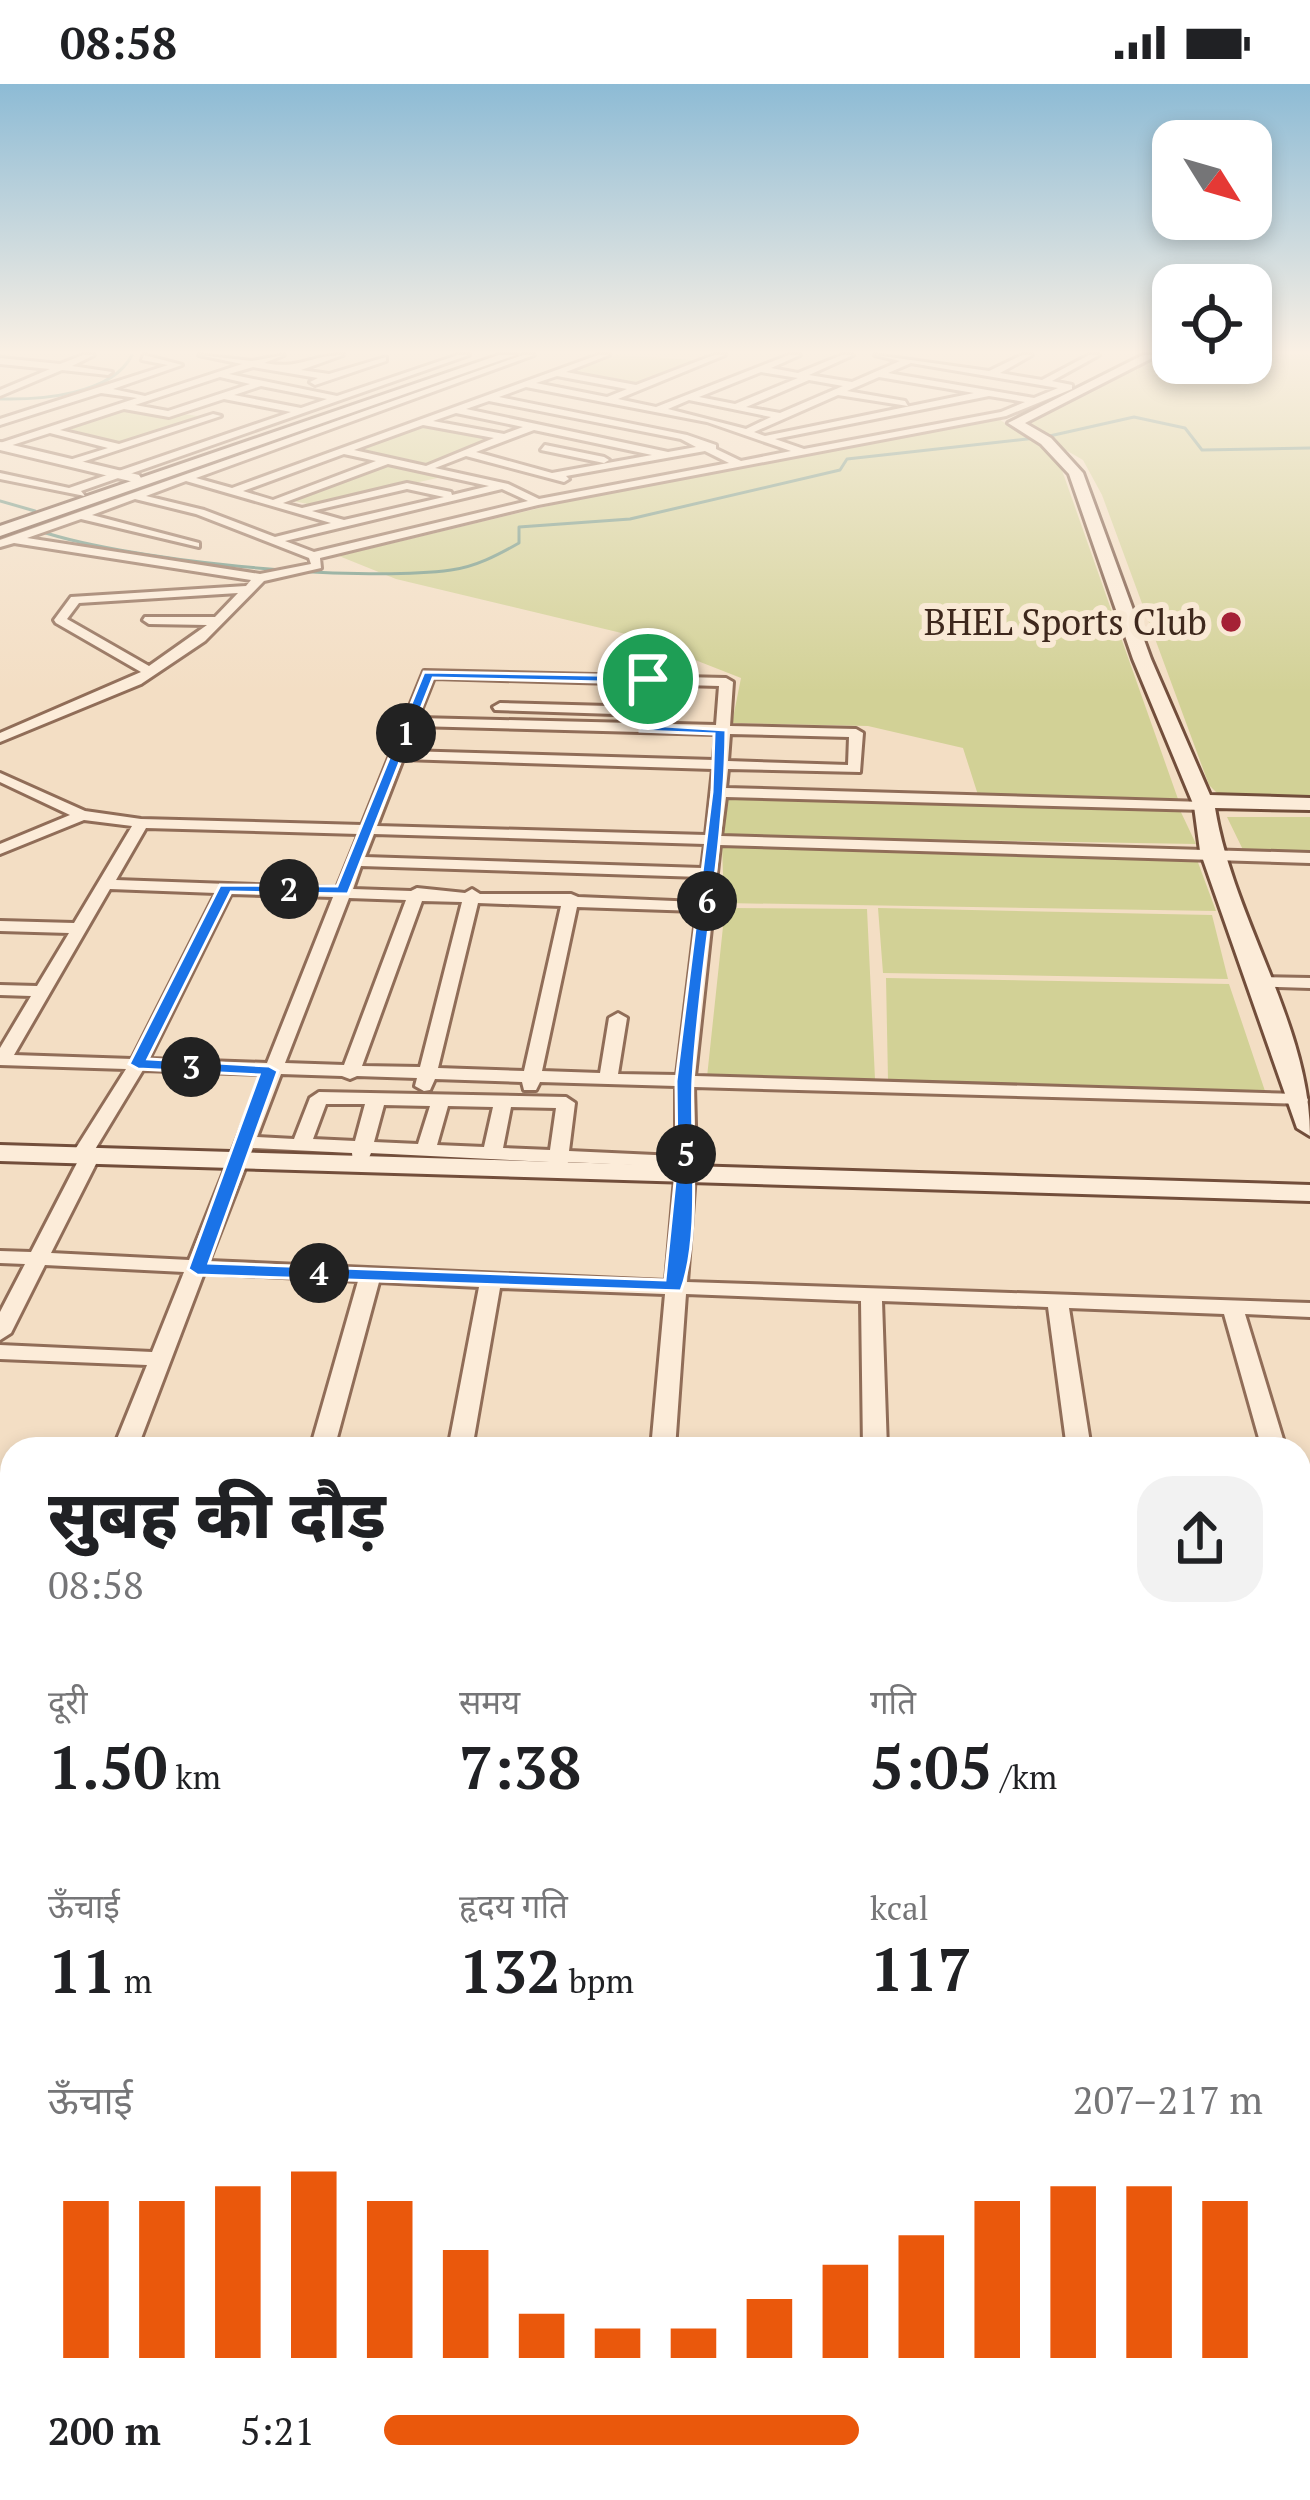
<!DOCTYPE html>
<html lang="hi">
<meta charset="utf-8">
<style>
body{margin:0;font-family:"PT Serif","Noto Sans Devanagari",serif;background:#f2f2f2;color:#202124;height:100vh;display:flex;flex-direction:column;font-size:45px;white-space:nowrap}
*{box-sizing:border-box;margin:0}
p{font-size:39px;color:#757577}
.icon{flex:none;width:66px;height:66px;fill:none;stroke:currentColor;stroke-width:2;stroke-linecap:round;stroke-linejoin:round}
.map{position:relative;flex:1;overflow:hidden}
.panel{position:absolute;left:0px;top:1353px;width:1311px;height:1065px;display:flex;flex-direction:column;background:#fff;border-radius:36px 36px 0 0;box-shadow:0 6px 18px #0003}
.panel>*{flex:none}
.needle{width:78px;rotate:127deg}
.tools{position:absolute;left:1152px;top:36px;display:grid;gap:24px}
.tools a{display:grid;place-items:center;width:120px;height:120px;border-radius:24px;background:#fff;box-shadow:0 6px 18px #0003;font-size:60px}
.pin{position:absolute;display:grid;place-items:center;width:102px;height:102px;color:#fff;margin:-51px;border:6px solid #fff;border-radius:50%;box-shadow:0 3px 12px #0007}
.km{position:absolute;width:60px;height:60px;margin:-30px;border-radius:50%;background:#222;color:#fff;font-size:33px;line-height:60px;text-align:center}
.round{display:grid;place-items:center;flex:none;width:126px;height:126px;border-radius:36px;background:#f2f2f2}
.overview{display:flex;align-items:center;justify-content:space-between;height:204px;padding:0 48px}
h1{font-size:66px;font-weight:800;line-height:90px}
.figures{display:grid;grid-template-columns:repeat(3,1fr);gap:18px;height:204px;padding:12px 48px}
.figures div{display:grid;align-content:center}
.figures b{font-size:60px;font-weight:800}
.figures small{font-size:33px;font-weight:400}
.figures p{font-size:33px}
.chart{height:336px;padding:24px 48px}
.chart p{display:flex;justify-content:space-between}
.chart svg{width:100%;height:216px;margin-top:12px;stroke:#ea580c;stroke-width:6}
ul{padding:0 48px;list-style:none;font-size:39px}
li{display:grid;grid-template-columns:192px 144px 1fr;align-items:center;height:90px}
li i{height:30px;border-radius:15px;background:#ea580c}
.status{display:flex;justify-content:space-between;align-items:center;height:84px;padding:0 60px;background:#fff;direction:ltr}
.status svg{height:33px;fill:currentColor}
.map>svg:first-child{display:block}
.green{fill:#d2d196}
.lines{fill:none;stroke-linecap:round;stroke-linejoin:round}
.stream{stroke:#6c9585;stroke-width:3}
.minor-casing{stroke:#906d58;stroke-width:6}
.tertiary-casing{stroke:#906d58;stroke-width:6}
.secondary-casing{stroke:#724e3b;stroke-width:6}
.minor{fill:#fcecd9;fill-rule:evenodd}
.tertiary{fill:#fcecd9;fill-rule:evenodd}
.secondary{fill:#fcecd9;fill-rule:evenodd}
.route{fill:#1a73e8;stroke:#fff;stroke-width:3;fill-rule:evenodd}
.poi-dot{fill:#a52136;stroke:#f9e9d5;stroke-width:4.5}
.labels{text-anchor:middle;stroke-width:12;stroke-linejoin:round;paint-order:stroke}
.far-poi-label{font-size:36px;fill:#3e281d;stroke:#f9e9d5;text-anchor:end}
</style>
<div class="status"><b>08:58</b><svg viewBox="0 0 49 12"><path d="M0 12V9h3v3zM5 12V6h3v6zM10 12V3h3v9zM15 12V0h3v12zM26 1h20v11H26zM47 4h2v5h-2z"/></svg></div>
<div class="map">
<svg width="1310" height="2416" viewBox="0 0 1310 2416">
<rect width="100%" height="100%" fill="#f3dec4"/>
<path class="green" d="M615 271 696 276 634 301 567 289Z
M1161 271H1173V279H1251V271H1310V716L1222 714 1209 701 1102 411 1083 376 1036 349 1028 338Z
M130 323 198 332 118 360 58 346Z
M999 335 1058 375 1178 715 978 711 963 664 868 642 732 639 741 594 634 552 396 495 339 472 590 412Z
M425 340 495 353 427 381 356 367Z
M388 378 447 392 312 421 289 416Z
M725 714 1179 724 1196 760 722 752Z
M1227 733H1310V770H1245Z
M722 761 1196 773 1216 827 724 819Z
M725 824 867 825 875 995 707 993Z
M878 824 1212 831 1228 895 883 889Z
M886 894 1229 900 1266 1010 888 996Z"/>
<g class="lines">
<path class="stream" d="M0 315C40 316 112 311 132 271
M0 417 35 427 41 436 31 444C120 477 356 499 451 486 475 483 498 471 519 459V443L630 435 840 386 847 375 1045 353 1134 333 1185 344 1202 366 1310 364"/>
<g class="minor-casing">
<path id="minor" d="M83 271H94L72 282 112 288 108 291 62 286 0 312V306L50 285 0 280V274L60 280Z
M144 271 182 281 113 305 145 312 242 280 199 271 252 277 284 271 264 279C301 286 310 271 343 271L301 286 329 290 386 273V277L315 301 310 298 318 294 253 283 229 290 337 312 458 271H469L81 407 85 412 0 395V389L69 404 291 328 224 315 169 333 124 325 60 346 119 360 213 330 221 332 70 382 66 377 108 364 50 349 0 365V359L137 314 101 309 0 341V335L168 281 142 276ZM220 293 250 300 168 327 135 321ZM261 302 327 315 301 324 234 311Z
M523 271H534L196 394 232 404 598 271H609L566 288 636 301 714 271H725L618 315 656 323 789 271H800L771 284 798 289 842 271H853L809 291 852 298 900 277 875 271 989 287 1022 271H1032L1000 289 1042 296 1089 271H1099L1052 297 1072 301V305L1006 332 538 421 320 474 321 484 264 497 205 557 141 600 0 658V649L141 588 56 539 54 536 71 513 246 502 251 496 14 459 0 463V456ZM911 279 1058 304 1034 314 888 289ZM761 288 798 294 735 320 699 313ZM557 292 627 305 607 313 536 299ZM879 293 974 309 765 352 754 348 838 311 908 322 905 317 847 307ZM809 296 843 302 780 329 746 323ZM526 303 707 338 791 367 741 377 716 365V361L687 351 499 313ZM989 312 1025 318 1001 328 804 365 775 355ZM689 316 771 333 746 345 668 325ZM489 317 681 355 696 363 668 368 466 325ZM456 329 523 343 504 350 433 337ZM423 341 494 354 426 382 354 366ZM534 346 652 371 552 389 476 368ZM705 367 729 379 539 415 508 400 435 384 466 372 564 398 569 395 566 392ZM344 370 376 377 273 416 243 407ZM388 380 489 402 452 411 451 408 407 399 302 424 283 419ZM186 397 331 439 275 453 204 426 146 412ZM407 405 444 413 344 436 312 427ZM502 405 528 417 314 468 285 457ZM135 415 196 430 309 474 311 480 260 490 27 454 81 435 199 463V459L92 431ZM238 509 215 533H145L143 536 149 540 207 541 149 582 67 535 79 519Z
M545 361 604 373 609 376 604 379 541 366Z
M424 587 726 594 733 598 730 642 856 645 863 649 860 688 728 685 726 704 1204 718 1211 722 1204 726 726 713 721 752 1310 769V779L720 761 695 992 1299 1010 1306 1012 1308 1016 1306 1020 694 1003 696 1078 687 1198 1310 1219V1233L1245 1230 1286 1365H1262L1224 1230 1069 1224 1091 1365H1067L1048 1223 882 1217 887 1365H863L861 1217 686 1210 675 1365H651L665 1210 500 1204 472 1365H448L479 1203 379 1198 334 1365H310L358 1197 204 1189 137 1365H113L147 1281 0 1275V1261L152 1268 184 1188 45 1181 11 1249 0 1256V1228L25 1180 0 1179V1167L31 1168 78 1077 71 1072 126 985 0 981V964L31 912 0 911V901L37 902 69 849 0 847V837L74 839 132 742 84 736 0 770V760L70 731 0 698V689L85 727 141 735 362 741ZM434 594 719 602 716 641 418 634ZM415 642 716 650 714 676 406 667ZM730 650 849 653 848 681 728 677ZM403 675 713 685 706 751 377 742ZM146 744 359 750 337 804 116 796ZM374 750 705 760 702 784 365 773ZM361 782 701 793 698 818 578 813 571 810H480L472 805 465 809 417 804 411 807 353 805ZM110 805 216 809 132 975 14 971ZM231 810 333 813 267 979 149 975ZM349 814 406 816 344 981 285 979ZM422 817 462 818 420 983 362 982ZM478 819 561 822 524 987 438 984ZM577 823 697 827 677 991 618 990 627 934 618 929 609 934 600 989 542 987ZM143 986 263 990 189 1176 51 1169 100 1072 94 1067ZM281 990 342 992 350 995 357 992 417 994 415 1002 424 1007 430 1006 435 995 522 998 524 1006H536L540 998 676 1002V1072L569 1067 575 1019 566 1013 319 1008 310 1014 294 1055 257 1053ZM326 1020H365L355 1057 313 1055ZM384 1021 430 1022 418 1060 374 1058ZM448 1022 493 1023 484 1063 437 1061ZM511 1023 556 1024 550 1066 503 1064ZM253 1064 352 1069 353 1078H367L371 1069 549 1078 551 1086H565L568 1078 676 1083 666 1197 209 1177Z
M500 619 645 623 652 627 645 631 495 626 493 623Z
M1257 893 1310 894V904L1251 902 1249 898Z
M1299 1442 1310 1449V1498L1299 1491Z
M1299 1581 1310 1582V1602L1299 1601Z
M12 1632V1674L0 1682V1639L3 1635Z
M0 1727 12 1728V1750L0 1749Z
M1299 1803 1310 1804V1828L1299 1827Z
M0 1975 12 1976V2004L0 2003Z
M1299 2091 1310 2096V2182L1299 2178Z
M0 2271 12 2272V2308L0 2307Z
M243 2406H279L277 2416H241Z
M564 2406H600L599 2416H563Z"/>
</g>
<g class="tertiary-casing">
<path id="tertiary" d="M0 358 139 391 141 394 134 398 0 366Z"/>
</g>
<g class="secondary-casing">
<path id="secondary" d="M499 271H516L0 452V442Z
M1143 271H1158L1025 339 1051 354 1083 389 1151 575 1210 711 1310 714V726L1215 724C1233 835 1310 941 1310 1052L1297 1044 1200 767 1194 722 1133 575 1069 390 1041 360 1008 339Z
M0 1061 1310 1101V1117L0 1077Z"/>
</g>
<use href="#minor" class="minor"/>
<use href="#tertiary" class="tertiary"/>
<use href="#secondary" class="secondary"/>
</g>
<linearGradient id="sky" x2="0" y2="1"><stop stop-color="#8dbbd5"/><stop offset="0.44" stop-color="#faf0e4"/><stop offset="1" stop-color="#faf0e4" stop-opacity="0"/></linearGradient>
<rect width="1310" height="609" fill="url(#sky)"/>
<path class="route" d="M424 588 648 592 654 595 651 641 726 646C725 764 700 878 693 995 690 1056 702 1151 681 1207L197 1191 188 1185 259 991 138 985 129 980 220 801 337 802ZM433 594 641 599 640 647 714 650 712 708 676 997 677 1078 665 1196 209 1179 278 987 269 982 148 975 231 808 348 810Z"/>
<circle class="poi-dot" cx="1231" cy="538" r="12"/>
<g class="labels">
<g class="far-poi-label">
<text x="1207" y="551">BHEL Sports Club</text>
</g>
</g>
</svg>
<div class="tools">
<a><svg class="needle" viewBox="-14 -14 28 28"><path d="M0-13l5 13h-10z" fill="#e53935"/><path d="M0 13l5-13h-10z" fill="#757577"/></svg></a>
<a><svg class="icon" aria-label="locate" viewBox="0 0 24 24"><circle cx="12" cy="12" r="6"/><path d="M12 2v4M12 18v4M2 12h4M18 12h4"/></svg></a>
</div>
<div class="pin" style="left:648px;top:595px;background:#1e9e55"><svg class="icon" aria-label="arrive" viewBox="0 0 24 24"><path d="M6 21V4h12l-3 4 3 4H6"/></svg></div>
<b class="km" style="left:406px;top:649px">1</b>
<b class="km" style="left:289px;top:805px">2</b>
<b class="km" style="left:191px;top:983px">3</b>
<b class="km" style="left:319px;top:1189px">4</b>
<b class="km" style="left:686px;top:1070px">5</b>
<b class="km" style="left:707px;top:817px">6</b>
<section class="panel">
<div class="overview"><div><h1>सुबह की दौड़</h1><p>08:58</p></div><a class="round"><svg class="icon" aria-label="share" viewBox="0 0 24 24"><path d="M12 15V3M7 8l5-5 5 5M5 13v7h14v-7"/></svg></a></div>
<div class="figures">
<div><p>दूरी</p><b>1.50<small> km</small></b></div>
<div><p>समय</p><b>7:38</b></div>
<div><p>गति</p><b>5:05<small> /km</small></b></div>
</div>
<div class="figures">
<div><p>ऊँचाई</p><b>11<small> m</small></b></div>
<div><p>हृदय गति</p><b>132<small> bpm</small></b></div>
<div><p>kcal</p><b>117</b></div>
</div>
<div class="chart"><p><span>ऊँचाई</span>207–217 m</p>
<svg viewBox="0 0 160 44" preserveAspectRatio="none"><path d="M5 44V12M15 44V12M25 44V9M35 44V6M45 44V12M55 44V22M65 44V35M75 44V38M85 44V38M95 44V32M105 44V25M115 44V19M125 44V12M135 44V9M145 44V9M155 44V12"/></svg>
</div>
<ul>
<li><b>200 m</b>5:21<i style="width:54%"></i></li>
</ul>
</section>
</div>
